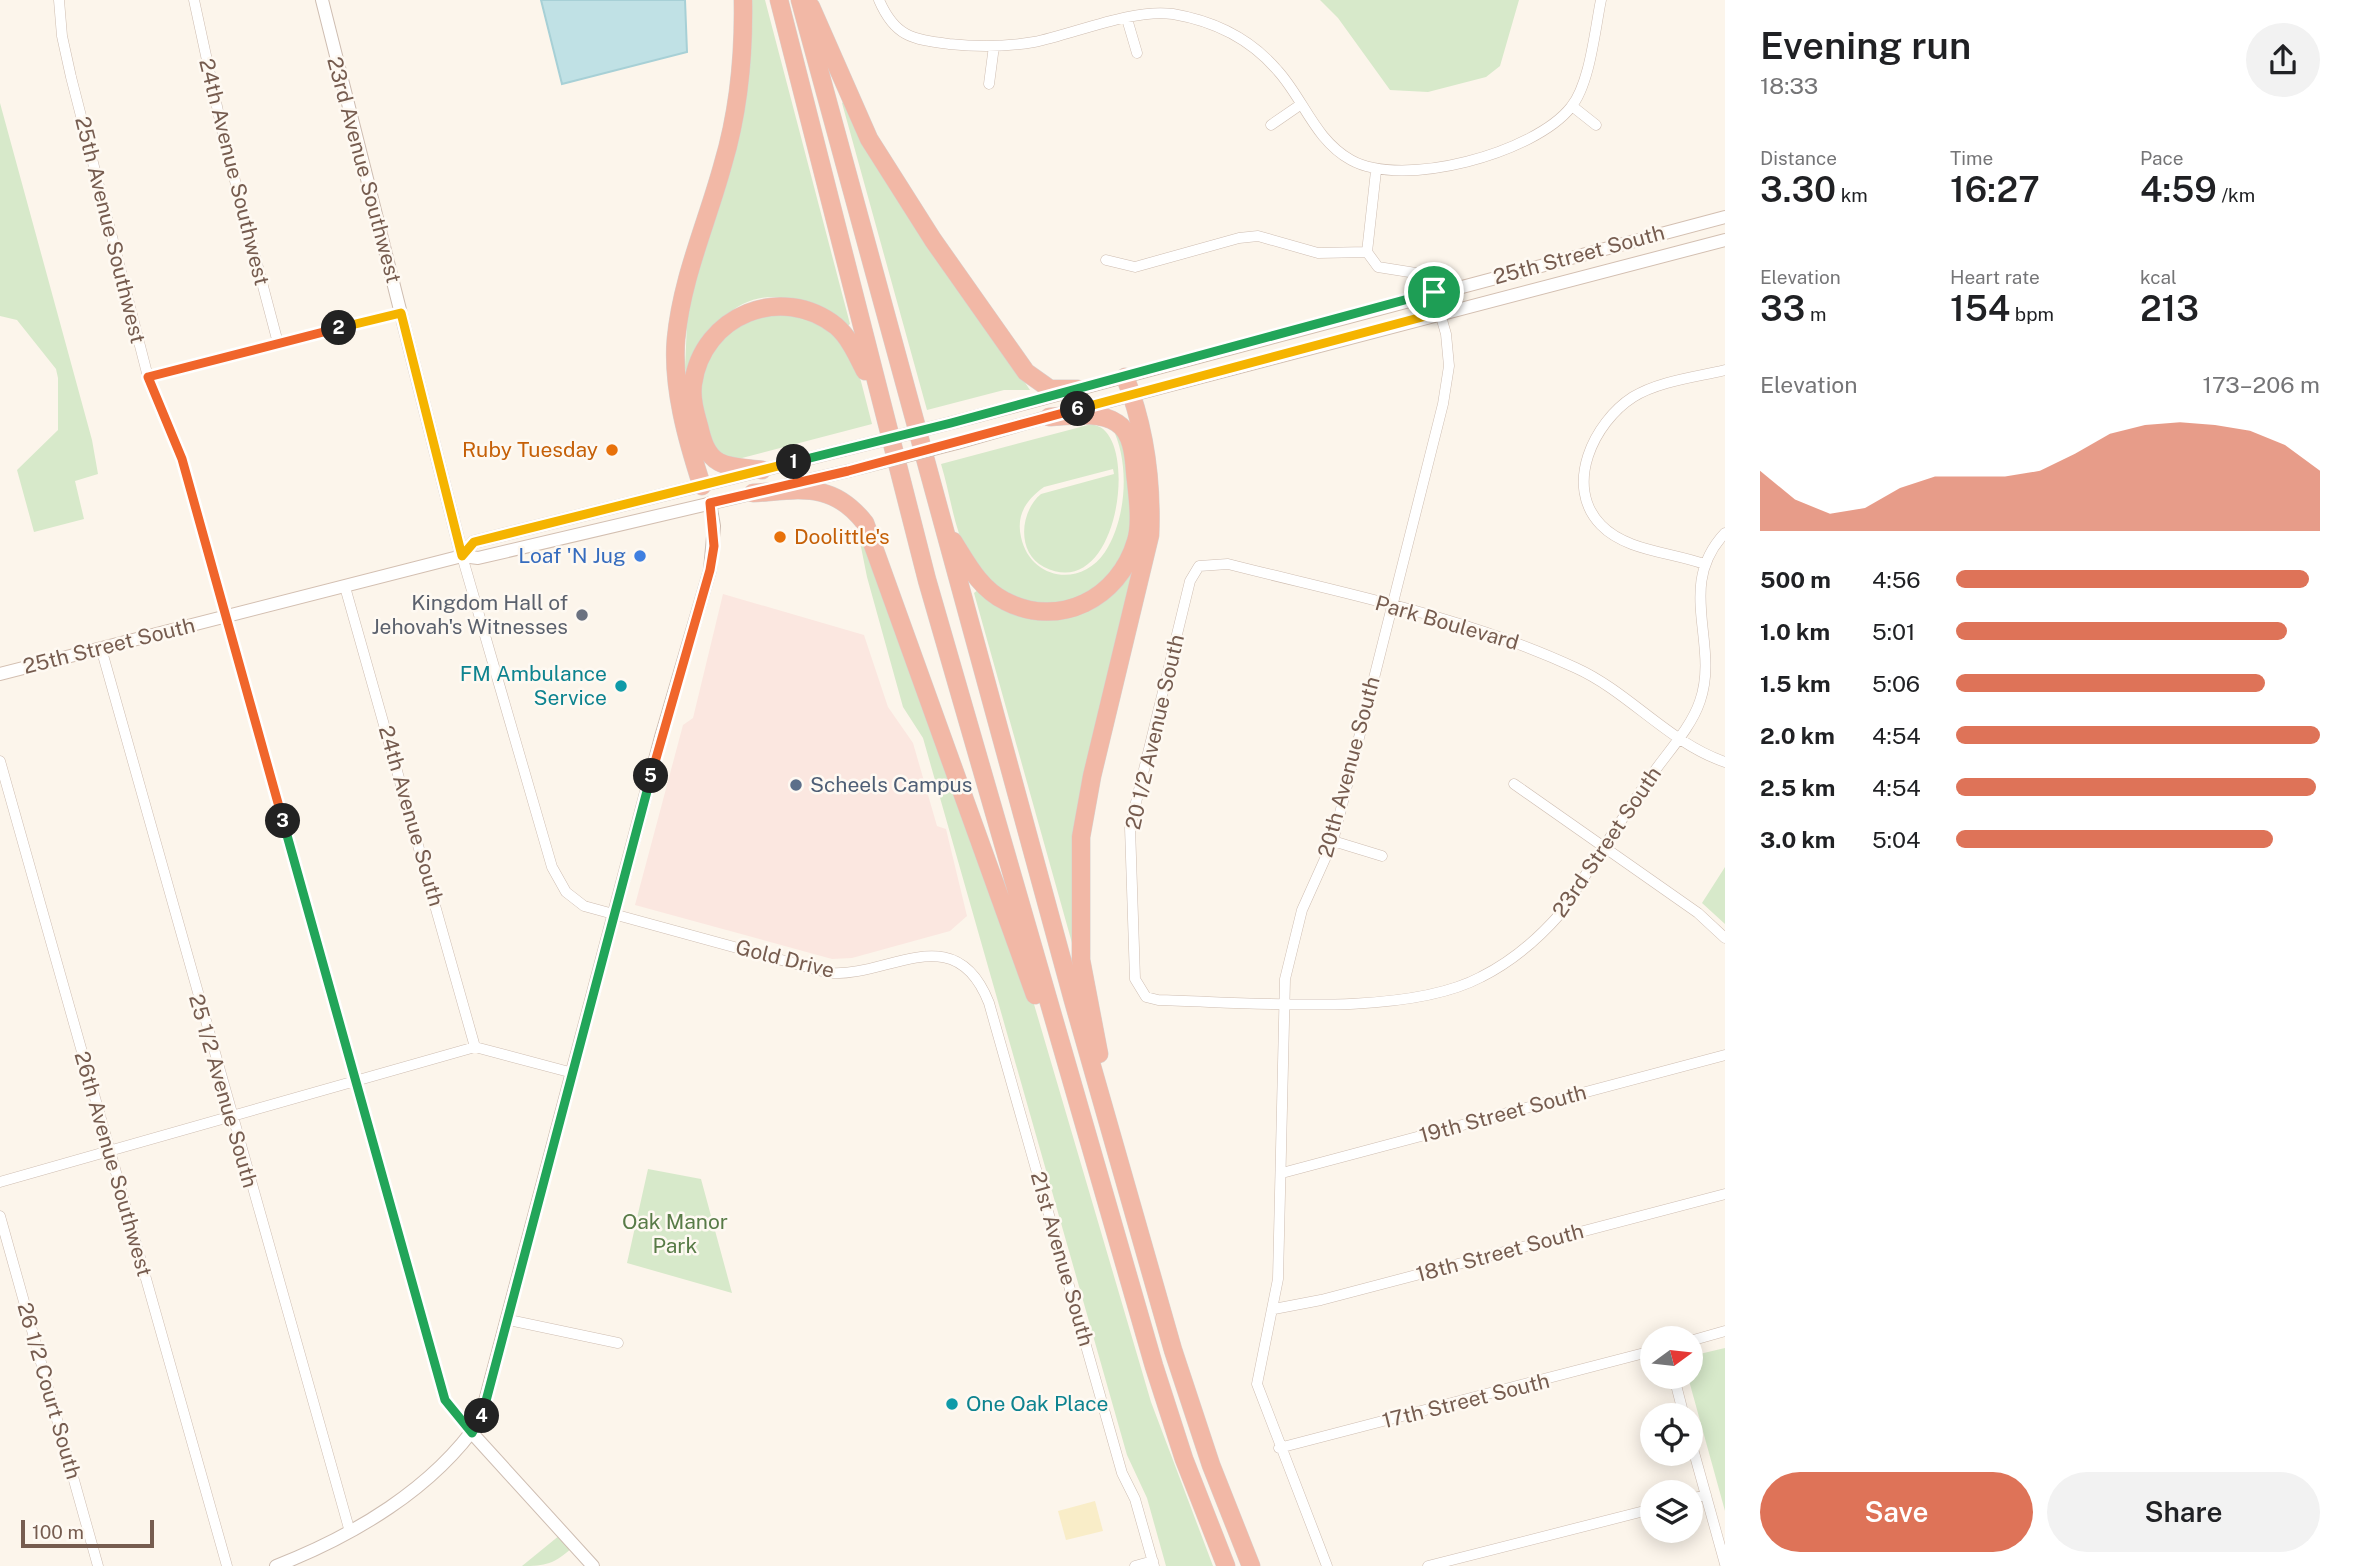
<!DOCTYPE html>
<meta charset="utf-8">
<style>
body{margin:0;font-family:"Public Sans",sans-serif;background:#f2f2f2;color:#202124;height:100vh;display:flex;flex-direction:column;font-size:26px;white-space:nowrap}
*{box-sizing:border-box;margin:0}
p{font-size:23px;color:#757577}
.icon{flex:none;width:38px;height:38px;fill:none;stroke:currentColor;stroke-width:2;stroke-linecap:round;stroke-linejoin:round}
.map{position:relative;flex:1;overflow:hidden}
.drawer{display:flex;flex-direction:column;background:#fff;width:630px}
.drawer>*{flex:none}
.needle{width:46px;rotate:75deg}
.buttons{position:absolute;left:1640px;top:1326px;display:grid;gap:14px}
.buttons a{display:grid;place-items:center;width:63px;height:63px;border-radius:50%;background:#fff;box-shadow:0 4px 18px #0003;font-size:35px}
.scale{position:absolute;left:21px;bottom:18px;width:133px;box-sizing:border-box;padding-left:7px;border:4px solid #765c4f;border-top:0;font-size:19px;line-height:24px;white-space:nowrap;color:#765c4f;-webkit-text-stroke:5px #fef9f2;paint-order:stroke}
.pin{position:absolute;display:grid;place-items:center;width:60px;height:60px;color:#fff;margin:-30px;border:4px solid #fff;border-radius:50%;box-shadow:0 2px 7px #0007}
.km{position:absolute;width:35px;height:35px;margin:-18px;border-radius:50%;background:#222;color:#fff;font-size:19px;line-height:35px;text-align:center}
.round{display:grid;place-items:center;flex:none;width:74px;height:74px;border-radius:37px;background:#f2f2f2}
.headline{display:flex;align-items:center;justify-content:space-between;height:119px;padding:0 35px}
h1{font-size:38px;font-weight:600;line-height:52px}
.stats{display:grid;grid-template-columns:repeat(3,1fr);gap:10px;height:119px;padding:7px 35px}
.stats div{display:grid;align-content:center}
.stats b{font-size:35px;font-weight:600}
.stats small{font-size:19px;font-weight:400}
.stats p{font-size:19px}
.chart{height:196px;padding:14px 35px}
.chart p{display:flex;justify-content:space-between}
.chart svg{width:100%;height:126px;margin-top:7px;fill:#de7358;opacity:.7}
.button{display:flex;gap:14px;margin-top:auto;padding:14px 35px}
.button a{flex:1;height:80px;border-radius:42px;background:#de7358;color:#fff;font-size:28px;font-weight:600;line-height:80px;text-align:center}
.button a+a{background:#f2f2f2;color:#202124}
ul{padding:0 35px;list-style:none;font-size:23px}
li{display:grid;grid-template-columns:112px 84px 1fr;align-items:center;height:52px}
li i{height:18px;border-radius:9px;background:#de7358}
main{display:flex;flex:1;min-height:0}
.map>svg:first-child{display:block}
.commercial{fill:#fbe7e0}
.green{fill:#d7e9ca}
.sand{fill:#f9edc8}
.water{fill:#c0e1e5;stroke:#a7d0d6;stroke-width:2}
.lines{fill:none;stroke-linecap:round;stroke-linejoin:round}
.minor-casing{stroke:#cebdb1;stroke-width:11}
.tertiary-casing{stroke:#cebdb1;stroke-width:14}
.secondary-casing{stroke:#d3bfb1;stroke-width:14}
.motorway-casing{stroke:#d9d1ce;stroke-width:19}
.minor{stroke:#fff;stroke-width:10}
.tertiary{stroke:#fff;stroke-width:12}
.secondary{stroke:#fff;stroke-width:12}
.motorway{stroke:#f2b8a6;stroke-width:18}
.secondary-bridge-casing{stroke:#d3bfb1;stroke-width:14;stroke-linecap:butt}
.secondary-bridge{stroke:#fff;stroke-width:12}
.split-1-casing{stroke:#fff;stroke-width:14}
.split-2-casing{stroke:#fff;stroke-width:14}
.split-3-casing{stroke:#fff;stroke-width:14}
.split-4-casing{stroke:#fff;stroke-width:14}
.split-5-casing{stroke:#fff;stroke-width:14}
.split-6-casing{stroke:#fff;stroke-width:14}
.split-7-casing{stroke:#fff;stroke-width:14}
.split-1{stroke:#22a559;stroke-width:9}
.split-2{stroke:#f5b400;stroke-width:9}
.split-3{stroke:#f0652b;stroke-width:9}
.split-4{stroke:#22a559;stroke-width:9}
.split-5{stroke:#22a559;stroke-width:9}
.split-6{stroke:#f0652b;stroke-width:9}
.split-7{stroke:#f5b400;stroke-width:9}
.food-dot{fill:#e8710a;stroke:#fef9f2;stroke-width:2.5}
.shop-dot{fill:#3f7fe0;stroke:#fef9f2;stroke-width:2.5}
.worship-dot{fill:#6b7280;stroke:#fef9f2;stroke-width:2.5}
.culture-dot{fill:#0f9aa8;stroke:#fef9f2;stroke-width:2.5}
.service-dot{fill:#5c6f8a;stroke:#fef9f2;stroke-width:2.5}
.labels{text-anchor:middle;stroke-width:5;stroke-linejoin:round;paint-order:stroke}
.street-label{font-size:21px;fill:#765c4f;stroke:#fef9f2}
.food-label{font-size:21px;fill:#c56008;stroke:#fef9f2;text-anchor:end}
.shop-label{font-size:21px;fill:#366cbe;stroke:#fef9f2;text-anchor:end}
.worship-label{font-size:21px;fill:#5b616d;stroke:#fef9f2;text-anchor:end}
.culture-label{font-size:21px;fill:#0d838f;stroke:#fef9f2;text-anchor:end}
.service-label{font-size:21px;fill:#4e5e75;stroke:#fef9f2;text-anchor:start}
.park-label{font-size:21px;fill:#587b47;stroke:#fef9f2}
</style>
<main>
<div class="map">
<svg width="1725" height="1566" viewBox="0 0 1725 1566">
<rect width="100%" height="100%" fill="#fcf5eb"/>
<path class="commercial" d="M723 594 864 635 888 707 913 743 937 826 946 829 967 916 950 931 852 958 832 959 635 905 683 725 693 718Z"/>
<path class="green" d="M752 0H765L850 324 846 327C808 299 762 280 722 319 712 328 696 380 690 395L685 368 688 301 751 39Z
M1320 0H1519L1500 66 1486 77 1428 92 1390 90 1338 18Z
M846 100 929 238 1030 390H1004L927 410 842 103Z
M0 103 92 440 98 474 75 481 84 519 34 532 17 470 58 430V378L56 369 17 320 0 316Z
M777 308 833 329 856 362 872 424 742 458C735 458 727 458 721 454 690 432 696 350 726 329 740 320 761 315 777 308Z
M1088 425C1142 418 1123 607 1044 567 1016 553 1020 511 1041 494L1114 474 1113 469 1044 487C1026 500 1016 515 1021 537 1030 579 1080 589 1105 552 1127 518 1130 462 1112 427 1129 449 1127 460 1129 487 1131 518 1133 547 1113 574 1076 624 995 607 969 557 954 530 950 493 941 464Z
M856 522 1031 994 1151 1402 1213 1566H1166L1147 1498 1127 1455 923 738 903 707 867 577Z
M1137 552 1098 733 1078 943H1072L974 593 979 589 1067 615Z
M1725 867V924L1702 903Z
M648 1169 701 1179 732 1293 627 1263Z
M1725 1348V1511L1688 1377 1691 1356Z
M560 1535 572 1548C554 1564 546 1566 522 1566Z"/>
<path class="sand" d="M1095 1501 1103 1531 1066 1540 1058 1511Z"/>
<path class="water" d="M541 0H685L687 52 562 84Z"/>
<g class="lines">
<g class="minor-casing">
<path id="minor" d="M59 0 62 36 71 77 148 377 182 459 445 1400 472 1433
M194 0 224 139 278 343
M879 0C895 37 912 39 949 44 977 47 1006 47 1034 42 1074 34 1133 8 1173 14 1214 21 1251 39 1278 71 1304 100 1315 140 1351 160 1403 189 1535 153 1571 107 1590 84 1595 29 1601 0
M1127 19 1137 53
M989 84 994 46
M1572 106 1596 125
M1271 125 1300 105
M1106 260 1135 267 1239 238 1258 236 1318 253 1367 252
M148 377 401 313
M1725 533C1675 586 1720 643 1700 701 1691 728 1667 753 1651 776 1620 822 1590 868 1560 914 1538 939 1511 962 1481 977 1404 1018 1247 1002 1158 1000L1146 997 1135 979 1130 827 1190 581 1199 566 1228 564C1345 594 1467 617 1576 668 1629 692 1669 743 1725 762
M462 556 552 867 566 892 584 906 829 973C888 978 955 916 989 1003L1122 1473 1135 1499 1154 1566
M1704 564C1671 552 1626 551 1601 525 1563 486 1594 422 1633 397 1659 381 1696 377 1725 370
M345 587 475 1047
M101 648 350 1532
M0 761 227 1566
M1514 784 1698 913 1725 938
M1333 841 1382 856
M1282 1173 1725 1055
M0 1182 475 1047 573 1073
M0 1216 98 1566
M1274 1309 1321 1300 1725 1194
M509 1320 618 1343
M1690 1341 1725 1331
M1674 1377 1684 1416
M1690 1438 1725 1564
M1279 1448 1652 1351
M1690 1499 1706 1495
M1135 1566 1153 1561
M1327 1566 1257 1384 1278 1279 1285 979 1302 910 1333 841 1443 404 1449 366 1446 334 1434 292 1422 274 1378 267 1367 252 1376 171
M1428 1566 1652 1509"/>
</g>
<g class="tertiary-casing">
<path id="tertiary" d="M322 0 462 556
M472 1433 593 1566
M276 1566C353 1536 433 1489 480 1420L661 737 710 570 714 526 710 503"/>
</g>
<g class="secondary-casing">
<path id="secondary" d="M1075 410 1725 240
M951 423 1725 217
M957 443 1054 415
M787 485 848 471
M462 556 474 542 843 450
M0 674 462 556 478 558 759 492"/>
</g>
<g class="motorway-casing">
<path id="motorway" d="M779 0 927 580 1154 1366 1184 1459 1226 1566
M800 0 1073 1000 1173 1350 1211 1465 1251 1566
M811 7 869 139 933 240 1026 372 1050 389H1078
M762 470C749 468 730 468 719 462 706 455 702 439 699 426 695 412 691 398 693 384 702 315 782 283 836 326 849 337 857 355 865 371
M702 486C687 440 672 387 676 339 682 277 707 223 723 164 739 110 744 56 743 0
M753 493C801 490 832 481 865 523L1035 995
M953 541C967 563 980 589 1005 601 1059 629 1119 599 1136 541 1142 522 1137 492 1135 472 1134 456 1132 432 1117 423 1100 411 1069 416 1049 417
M1099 1054 1081 960V837L1092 776 1150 535C1152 481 1145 427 1125 377"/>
</g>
<use href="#minor" class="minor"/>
<use href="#tertiary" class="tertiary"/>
<use href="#secondary" class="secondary"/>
<use href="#motorway" class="motorway"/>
<g class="secondary-bridge-casing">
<path id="secondary-bridge" d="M843 450 951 423
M848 471 957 443"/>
</g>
<use href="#secondary-bridge" class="secondary-bridge"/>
</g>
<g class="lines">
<g class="split-1-casing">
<path id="split-1" d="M794 462 951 423 1434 292"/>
</g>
<g class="split-2-casing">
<path id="split-2" d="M339 328 401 313 462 556 474 542 794 462"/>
</g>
<g class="split-3-casing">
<path id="split-3" d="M283 821 182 459 148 377 339 328"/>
</g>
<g class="split-4-casing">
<path id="split-4" d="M283 821 445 1400 472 1433 482 1416"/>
</g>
<g class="split-5-casing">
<path id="split-5" d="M482 1416 651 776"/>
</g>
<g class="split-6-casing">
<path id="split-6" d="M651 776 710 570 714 546 710 503 848 471 1078 409"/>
</g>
<g class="split-7-casing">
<path id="split-7" d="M1078 409 1441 312 1434 292"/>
</g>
<use href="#split-1" class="split-1"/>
<use href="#split-2" class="split-2"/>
<use href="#split-3" class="split-3"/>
<use href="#split-4" class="split-4"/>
<use href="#split-5" class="split-5"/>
<use href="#split-6" class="split-6"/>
<use href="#split-7" class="split-7"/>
</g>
<g class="food-dot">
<circle cx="612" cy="450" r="7"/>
<circle cx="780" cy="537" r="7"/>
</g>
<circle class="shop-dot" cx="640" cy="556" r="7"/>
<circle class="worship-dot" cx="582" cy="615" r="7"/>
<g class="culture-dot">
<circle cx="621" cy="686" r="7"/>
<circle cx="952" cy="1404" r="7"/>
</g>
<circle class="service-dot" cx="796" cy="785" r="7"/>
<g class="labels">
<g class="street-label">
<text transform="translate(364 170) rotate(75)" y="7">23rd Avenue Southwest</text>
<text transform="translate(234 172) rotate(76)" y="7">24th Avenue Southwest</text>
<text transform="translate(110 230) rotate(76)" y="7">25th Avenue Southwest</text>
<text transform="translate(1579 255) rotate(-15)" y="7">25th Street South</text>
<text transform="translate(1447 623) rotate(16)" y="7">Park Boulevard</text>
<text transform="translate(109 646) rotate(-14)" y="7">25th Street South</text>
<text transform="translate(1155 732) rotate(-77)" y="7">20 1/2 Avenue South</text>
<text transform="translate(1349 767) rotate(-75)" y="7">20th Avenue South</text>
<text transform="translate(411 816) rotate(74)" y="7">24th Avenue South</text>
<text transform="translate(1607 842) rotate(-56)" y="7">23rd Street South</text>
<text transform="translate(785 959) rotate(14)" y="7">Gold Drive</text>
<text transform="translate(223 1091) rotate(74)" y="7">25 1/2 Avenue South</text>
<text transform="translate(1503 1114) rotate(-15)" y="7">19th Street South</text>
<text transform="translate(113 1164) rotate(74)" y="7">26th Avenue Southwest</text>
<text transform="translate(1500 1253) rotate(-15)" y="7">18th Street South</text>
<text transform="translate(1062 1259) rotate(74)" y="7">21st Avenue South</text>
<text transform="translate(49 1391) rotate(74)" y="7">26 1/2 Court South</text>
<text transform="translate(1466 1401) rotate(-14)" y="7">17th Street South</text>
</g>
<g class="food-label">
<text x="598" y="457">Ruby Tuesday</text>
<text x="794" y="544" text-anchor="start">Doolittle's</text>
</g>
<g class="shop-label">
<text x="626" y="563">Loaf 'N Jug</text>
</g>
<g class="worship-label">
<text x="568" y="610">Kingdom Hall of<tspan x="568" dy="24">Jehovah's Witnesses</tspan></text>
</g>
<g class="culture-label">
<text x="607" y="681">FM Ambulance<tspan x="607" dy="24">Service</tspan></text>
<text x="966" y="1411" text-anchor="start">One Oak Place</text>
</g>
<g class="service-label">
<text x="810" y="792">Scheels Campus</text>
</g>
<g class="park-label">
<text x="675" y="1229">Oak Manor<tspan x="675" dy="24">Park</tspan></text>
</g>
</g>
</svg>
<div class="buttons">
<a><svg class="needle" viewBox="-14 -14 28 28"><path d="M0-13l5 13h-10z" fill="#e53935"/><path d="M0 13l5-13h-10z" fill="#757577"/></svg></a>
<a><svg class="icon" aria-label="locate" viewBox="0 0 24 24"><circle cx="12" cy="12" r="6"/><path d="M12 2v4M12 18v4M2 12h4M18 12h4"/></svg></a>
<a><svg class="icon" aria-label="layers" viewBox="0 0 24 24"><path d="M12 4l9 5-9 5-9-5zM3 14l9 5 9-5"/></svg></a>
</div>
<div class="scale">100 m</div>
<div class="pin" style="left:1434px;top:292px;background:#1e9e55"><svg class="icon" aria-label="arrive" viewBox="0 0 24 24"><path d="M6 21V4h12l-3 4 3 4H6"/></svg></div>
<b class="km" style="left:794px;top:462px">1</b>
<b class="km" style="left:339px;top:328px">2</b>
<b class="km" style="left:283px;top:821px">3</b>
<b class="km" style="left:482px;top:1416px">4</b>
<b class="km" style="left:651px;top:776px">5</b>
<b class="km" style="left:1078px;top:409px">6</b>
</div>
<section class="drawer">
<div class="headline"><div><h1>Evening run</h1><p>18:33</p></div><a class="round"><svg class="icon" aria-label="share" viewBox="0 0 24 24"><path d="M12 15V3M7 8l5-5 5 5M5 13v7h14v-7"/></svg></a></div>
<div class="stats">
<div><p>Distance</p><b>3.30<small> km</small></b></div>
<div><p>Time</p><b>16:27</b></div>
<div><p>Pace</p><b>4:59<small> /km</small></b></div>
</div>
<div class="stats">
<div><p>Elevation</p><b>33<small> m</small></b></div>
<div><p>Heart rate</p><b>154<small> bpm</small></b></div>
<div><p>kcal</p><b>213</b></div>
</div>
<div class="chart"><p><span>Elevation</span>173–206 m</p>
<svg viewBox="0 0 160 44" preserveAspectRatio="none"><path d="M0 44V23L10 33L20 38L30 36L40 29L50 25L60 25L70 25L80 23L90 17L100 10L110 7L120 6L130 7L140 9L150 14L160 23V44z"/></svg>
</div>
<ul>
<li><b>500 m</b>4:56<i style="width:97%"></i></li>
<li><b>1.0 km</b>5:01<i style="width:91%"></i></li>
<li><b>1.5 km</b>5:06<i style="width:85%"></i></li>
<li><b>2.0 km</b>4:54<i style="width:100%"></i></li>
<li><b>2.5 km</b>4:54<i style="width:99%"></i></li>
<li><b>3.0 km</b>5:04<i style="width:87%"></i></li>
</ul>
<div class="button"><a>Save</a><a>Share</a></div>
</section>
</main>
